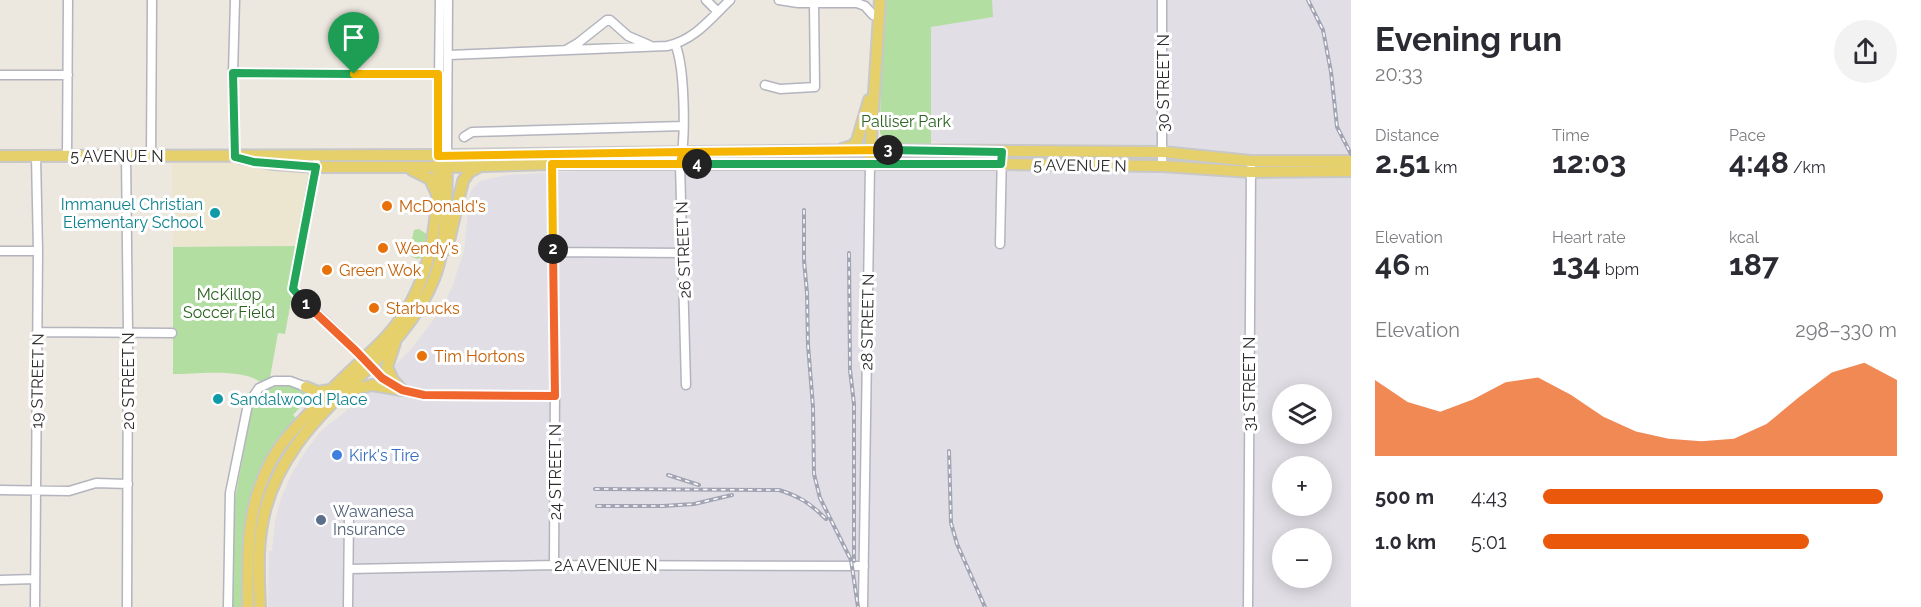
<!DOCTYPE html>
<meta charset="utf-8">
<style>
body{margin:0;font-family:Raleway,sans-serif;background:#f2f2f3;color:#2b2b33;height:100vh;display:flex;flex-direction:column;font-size:22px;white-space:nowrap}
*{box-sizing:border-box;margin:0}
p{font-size:20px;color:#7c7c81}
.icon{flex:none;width:33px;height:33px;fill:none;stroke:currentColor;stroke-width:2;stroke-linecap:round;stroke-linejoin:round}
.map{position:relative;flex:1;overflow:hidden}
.panel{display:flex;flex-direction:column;background:#fff;width:570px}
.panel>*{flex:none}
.tools{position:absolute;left:1272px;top:384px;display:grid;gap:12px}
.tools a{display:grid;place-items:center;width:60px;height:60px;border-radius:50%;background:#fff;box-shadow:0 3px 15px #0003;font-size:30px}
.pin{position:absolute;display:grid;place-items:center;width:51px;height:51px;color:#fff;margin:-62px -26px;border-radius:50% 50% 50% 0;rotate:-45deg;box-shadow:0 0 6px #0007}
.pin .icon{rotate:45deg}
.km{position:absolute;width:30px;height:30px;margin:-15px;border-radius:50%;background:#222;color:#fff;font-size:16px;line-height:30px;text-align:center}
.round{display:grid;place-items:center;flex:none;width:63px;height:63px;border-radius:32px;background:#f2f2f3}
.overview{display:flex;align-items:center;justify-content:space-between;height:102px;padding:0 24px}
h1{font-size:33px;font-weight:700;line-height:45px}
.stats{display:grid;grid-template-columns:repeat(3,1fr);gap:9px;height:102px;padding:6px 24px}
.stats div{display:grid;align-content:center}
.stats b{font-size:30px;font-weight:700}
.stats small{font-size:16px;font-weight:400}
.stats p{font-size:16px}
.chart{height:168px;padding:12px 24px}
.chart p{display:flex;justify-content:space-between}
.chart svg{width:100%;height:108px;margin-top:6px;fill:#ea580c;opacity:.7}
ul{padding:0 24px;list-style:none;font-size:20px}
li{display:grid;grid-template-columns:96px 72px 1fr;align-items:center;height:45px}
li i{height:15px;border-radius:8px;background:#ea580c}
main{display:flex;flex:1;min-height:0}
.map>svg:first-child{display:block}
.industrial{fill:#e1dfe5;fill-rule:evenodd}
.education{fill:#ece5d0}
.green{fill:#b2dea1}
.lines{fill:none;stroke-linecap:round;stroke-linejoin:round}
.minor-casing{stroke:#b3b4be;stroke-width:11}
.major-casing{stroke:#c8c8c8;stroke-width:14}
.minor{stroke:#fff;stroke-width:8}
.major{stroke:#e5d06b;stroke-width:10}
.rail-casing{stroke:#a2a4b4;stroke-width:4}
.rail{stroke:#fff;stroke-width:1.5;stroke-dasharray:4.5;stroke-linecap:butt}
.split-1-casing{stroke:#fff;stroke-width:12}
.split-2-casing{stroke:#fff;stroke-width:12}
.split-3-casing{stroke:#fff;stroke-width:12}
.split-4-casing{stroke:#fff;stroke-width:12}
.split-5-casing{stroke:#fff;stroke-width:12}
.split-1{stroke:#22a559;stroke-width:8}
.split-2{stroke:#f0652b;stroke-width:8}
.split-3{stroke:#f5b400;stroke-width:8}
.split-4{stroke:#22a559;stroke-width:8}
.split-5{stroke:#f5b400;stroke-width:8}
.food-dot{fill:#e8710a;stroke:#fff;stroke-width:2}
.culture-dot{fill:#0f9aa8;stroke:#fff;stroke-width:2}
.shop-dot{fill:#3f7fe0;stroke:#fff;stroke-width:2}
.service-dot{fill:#5c6f8a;stroke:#fff;stroke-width:2}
.labels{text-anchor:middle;stroke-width:6;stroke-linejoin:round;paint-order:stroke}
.street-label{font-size:16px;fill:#2c2c2c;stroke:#fff}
.park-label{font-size:16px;fill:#2b6321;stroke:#fff}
.culture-label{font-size:16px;fill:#0d838f;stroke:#fff;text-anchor:end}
.food-label{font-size:16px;fill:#c56008;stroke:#fff;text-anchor:start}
.shop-label{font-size:16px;fill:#366cbe;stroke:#fff;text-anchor:start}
.service-label{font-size:16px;fill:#4e5e75;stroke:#fff;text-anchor:start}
</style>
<main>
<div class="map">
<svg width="1351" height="607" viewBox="0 0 1351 607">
<rect width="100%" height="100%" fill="#ece7df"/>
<path class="industrial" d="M992 0H1351V162L931 142V27L992 17Z
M663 166 1141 169 1230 176H1351V607H268L269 551H272L275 521 281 498 292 473 309 446 321 431 366 395 413 347 443 307 453 285 464 250 470 193 473 188 480 181 507 175ZM1282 394H1322V434H1282ZM1282 466H1322V506H1282ZM1282 538H1322V578H1282Z"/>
<path class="education" d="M172 156 235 157 316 167 301 246 173 247Z"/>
<path class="green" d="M882 0H992L993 17 931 27V147C915 146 888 150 880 133Z
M419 229 428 235 423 257 417 259 412 257 409 252 414 230Z
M301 246 285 334 278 333 269 383 263 385C250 367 194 374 173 374V247Z
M284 385 291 386 306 393 304 396 305 402 293 415 297 419 255 487 249 504 244 528 243 607H233L234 504 252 407C259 393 268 387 284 385Z"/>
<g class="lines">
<g class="minor-casing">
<path id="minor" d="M706 0 718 12
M779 0 798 3H857L865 6 873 15
M675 44C685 66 686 140 680 164L686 385
M566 50 578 43 607 20H610L628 36 649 45
M449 55 667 46C695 40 711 18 730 0
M233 73 438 74
M0 75H68
M765 85 780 89 815 87 814 3
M464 137 472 132 683 126
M438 155 440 0
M447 155 448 0
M67 156 68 0
M126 156 128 333 127 607
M151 156 152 0
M235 157 233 73 235 0
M316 163 293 289 299 296 356 351 382 378 402 390 424 395 555 396
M552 164 555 385 554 565
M1162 166V0
M1000 244 1002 152
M0 251H38
M553 252 684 253
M37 332 172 333
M0 490 69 491 96 483 128 484
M349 569 554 565 864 566
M0 580 35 579
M35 607 38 251 36 156
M228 607 230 493 248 404 259 388 274 381H290L306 387
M348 607 349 514
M863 607 870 165
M1248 607 1251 168"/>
</g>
<g class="major-casing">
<path id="major" d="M842 149 852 146 857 141 869 100
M0 156 456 155 871 150 1163 152 1251 161H1351
M870 156 880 0
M241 158 274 164 316 167H447L552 164H1001L1162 166 1251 172 1351 171
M412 170 430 179 436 192
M447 249 463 181 469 172 479 167
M395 343 387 367 393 380 402 390
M306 387 318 392 330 390
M347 391 372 385 402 390
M248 607C248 555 245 513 269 465 281 441 299 424 317 405 338 381 363 361 385 338 432 289 438 224 438 160
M260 607C259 580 257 552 262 525 272 464 313 420 357 379 388 350 418 319 434 279 448 243 446 199 447 161"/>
</g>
<use href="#minor" class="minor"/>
<use href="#major" class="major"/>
<g class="rail-casing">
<path id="rail" d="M1308 0 1323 30 1331 72 1337 127 1351 154
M804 210V260L807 293 808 345 813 407 814 474 820 498 851 560 858 607
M849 253 850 370 854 404V561
M949 451 951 523 957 544 985 607
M668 475 699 485
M595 489 779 490C799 496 811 504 826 519
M597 506H663L694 504 732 495"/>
</g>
<use href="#rail" class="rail"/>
</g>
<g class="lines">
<g class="split-1-casing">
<path id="split-1" d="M306 304 293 289 316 167 254 162 235 157 233 73 354 74"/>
</g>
<g class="split-2-casing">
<path id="split-2" d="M306 304 356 351 382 378 402 390 424 395 555 396 553 249"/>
</g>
<g class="split-3-casing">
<path id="split-3" d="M553 249 552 164H680L683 152 888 150"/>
</g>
<g class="split-4-casing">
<path id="split-4" d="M697 164H1001L1002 152 888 150"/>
</g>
<g class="split-5-casing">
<path id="split-5" d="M354 74H438V156L683 152 680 164H697"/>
</g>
<use href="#split-1" class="split-1"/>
<use href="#split-2" class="split-2"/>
<use href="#split-3" class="split-3"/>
<use href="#split-4" class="split-4"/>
<use href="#split-5" class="split-5"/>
</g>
<g class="food-dot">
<circle cx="387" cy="206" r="6"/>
<circle cx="383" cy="248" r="6"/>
<circle cx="327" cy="270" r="6"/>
<circle cx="374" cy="308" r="6"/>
<circle cx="422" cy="356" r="6"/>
</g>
<g class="culture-dot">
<circle cx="215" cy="213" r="6"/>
<circle cx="218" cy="399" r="6"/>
</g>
<circle class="shop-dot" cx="337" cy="455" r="6"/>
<circle class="service-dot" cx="321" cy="520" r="6"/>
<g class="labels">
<g class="street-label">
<text transform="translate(1163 83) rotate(-90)" y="6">30 STREET N</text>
<text x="117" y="162">5 AVENUE N</text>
<text transform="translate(1080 165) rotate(1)" y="6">5 AVENUE N</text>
<text transform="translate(683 250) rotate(-92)" y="6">26 STREET N</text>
<text transform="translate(867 322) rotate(-89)" y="6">28 STREET N</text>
<text transform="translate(37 381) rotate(-89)" y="6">19 STREET N</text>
<text transform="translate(128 381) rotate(-90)" y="6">20 STREET N</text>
<text transform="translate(1249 384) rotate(-90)" y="6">31 STREET N</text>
<text transform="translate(555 472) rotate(-90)" y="6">24 STREET N</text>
<text x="606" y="571">2A AVENUE N</text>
</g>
<g class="park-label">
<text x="906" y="127">Palliser Park</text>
<text x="229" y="300">McKillop<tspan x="229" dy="18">Soccer Field</tspan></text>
</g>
<g class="culture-label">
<text x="203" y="210">Immanuel Christian<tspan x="203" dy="18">Elementary School</tspan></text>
<text x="230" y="405" text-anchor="start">Sandalwood Place</text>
</g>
<g class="food-label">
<text x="399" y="212">McDonald's</text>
<text x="395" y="254">Wendy's</text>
<text x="339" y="276">Green Wok</text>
<text x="386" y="314">Starbucks</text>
<text x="434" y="362">Tim Hortons</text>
</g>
<g class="shop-label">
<text x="349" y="461">Kirk's Tire</text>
</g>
<g class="service-label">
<text x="333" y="517">Wawanesa<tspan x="333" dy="18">Insurance</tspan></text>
</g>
</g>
</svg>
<div class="tools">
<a><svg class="icon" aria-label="layers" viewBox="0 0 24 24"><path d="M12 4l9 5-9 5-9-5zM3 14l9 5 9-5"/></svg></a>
<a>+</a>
<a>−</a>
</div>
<div class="pin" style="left:354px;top:74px;background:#1e9e55"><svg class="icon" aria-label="arrive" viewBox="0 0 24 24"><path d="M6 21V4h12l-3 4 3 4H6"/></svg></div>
<b class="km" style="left:306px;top:304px">1</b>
<b class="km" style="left:553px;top:249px">2</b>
<b class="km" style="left:888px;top:150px">3</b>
<b class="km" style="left:697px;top:164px">4</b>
</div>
<section class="panel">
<div class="overview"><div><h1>Evening run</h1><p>20:33</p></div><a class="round"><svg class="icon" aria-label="share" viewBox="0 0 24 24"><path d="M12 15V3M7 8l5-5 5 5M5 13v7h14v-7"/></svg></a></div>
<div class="stats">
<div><p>Distance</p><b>2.51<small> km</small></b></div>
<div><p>Time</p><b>12:03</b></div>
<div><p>Pace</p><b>4:48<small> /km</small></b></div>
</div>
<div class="stats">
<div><p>Elevation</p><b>46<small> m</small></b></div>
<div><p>Heart rate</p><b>134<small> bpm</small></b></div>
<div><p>kcal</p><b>187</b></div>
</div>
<div class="chart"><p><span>Elevation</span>298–330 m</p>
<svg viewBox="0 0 160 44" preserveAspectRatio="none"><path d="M0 44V13L10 22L20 26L30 21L40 14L50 12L60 19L70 28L80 34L90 37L100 38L110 37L120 31L130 20L140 10L150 6L160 13V44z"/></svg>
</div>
<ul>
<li><b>500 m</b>4:43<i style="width:96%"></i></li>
<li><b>1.0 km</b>5:01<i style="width:75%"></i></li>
</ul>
</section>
</main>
